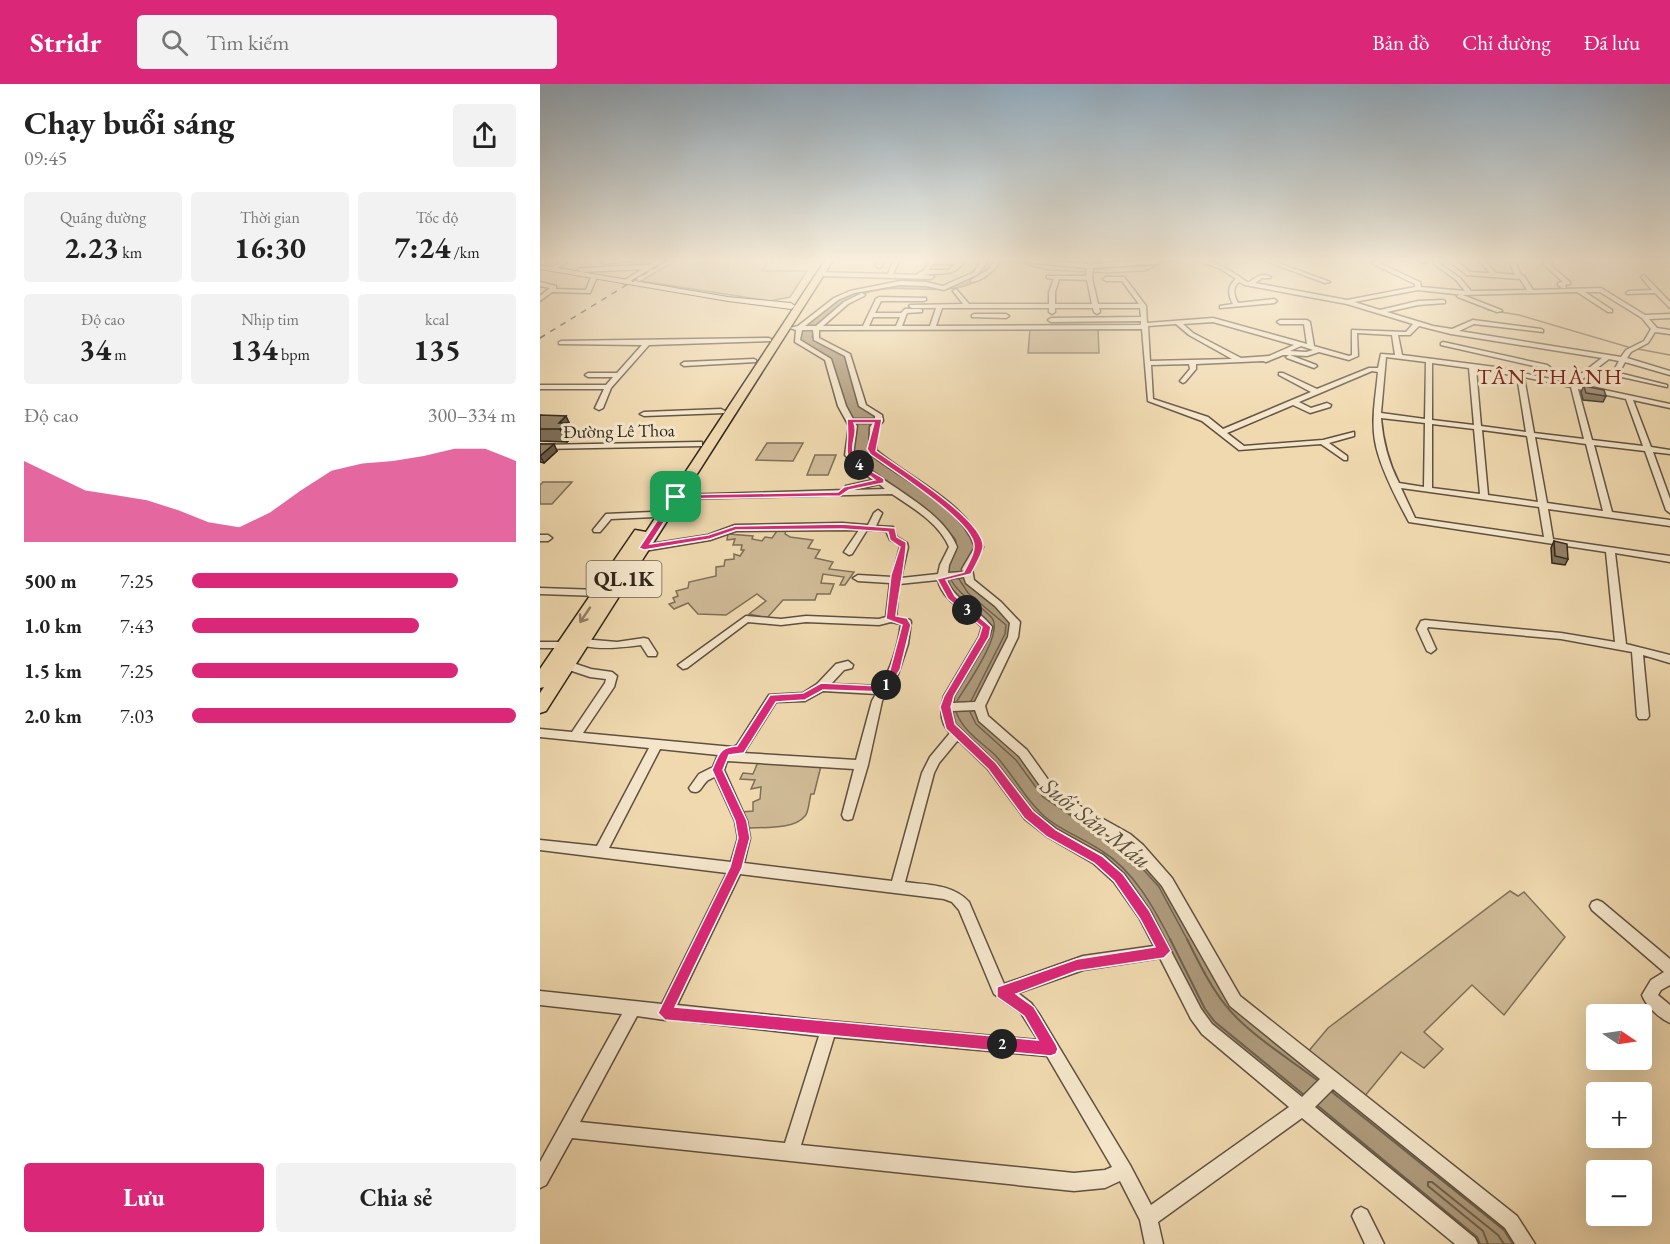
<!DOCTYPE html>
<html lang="vi">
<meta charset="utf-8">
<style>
body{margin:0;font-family:"EB Garamond",serif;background:#f2f2f2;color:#222;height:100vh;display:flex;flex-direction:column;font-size:22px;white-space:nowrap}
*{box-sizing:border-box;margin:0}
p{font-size:20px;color:#767676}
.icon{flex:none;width:33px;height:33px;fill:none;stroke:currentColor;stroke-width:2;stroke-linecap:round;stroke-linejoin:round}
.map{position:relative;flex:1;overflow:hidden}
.panel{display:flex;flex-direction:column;background:#fff;width:540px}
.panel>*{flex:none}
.needle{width:39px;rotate:103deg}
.fabs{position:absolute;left:1046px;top:920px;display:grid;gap:12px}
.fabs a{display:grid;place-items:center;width:66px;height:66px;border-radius:6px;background:#fff;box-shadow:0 6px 24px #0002;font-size:30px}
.pin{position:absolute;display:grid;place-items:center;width:51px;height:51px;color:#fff;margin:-26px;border-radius:12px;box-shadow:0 3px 9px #0006}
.km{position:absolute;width:30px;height:30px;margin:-15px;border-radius:50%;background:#222;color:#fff;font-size:16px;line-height:30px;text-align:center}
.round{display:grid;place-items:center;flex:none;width:63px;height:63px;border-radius:6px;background:#f2f2f2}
.head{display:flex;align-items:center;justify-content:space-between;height:102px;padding:0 24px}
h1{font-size:33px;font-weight:700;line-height:45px}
.metrics{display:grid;grid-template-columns:repeat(3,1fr);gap:9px;height:102px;padding:6px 24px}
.metrics div{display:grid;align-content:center;border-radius:6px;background:#f2f2f2;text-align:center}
.metrics b{font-size:30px;font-weight:700}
.metrics small{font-size:16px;font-weight:400}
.metrics p{font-size:16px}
.chart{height:168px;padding:12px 24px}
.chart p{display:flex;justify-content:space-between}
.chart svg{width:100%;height:108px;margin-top:6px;fill:#db2777;opacity:.7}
.primary-button{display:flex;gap:12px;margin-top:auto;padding:12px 24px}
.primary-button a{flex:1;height:69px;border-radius:6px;background:#db2777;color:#fff;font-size:24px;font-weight:700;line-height:69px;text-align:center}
.primary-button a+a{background:#f2f2f2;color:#222}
ul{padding:0 24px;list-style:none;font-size:20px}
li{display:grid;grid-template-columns:96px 72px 1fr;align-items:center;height:45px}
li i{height:15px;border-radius:8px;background:#db2777}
header{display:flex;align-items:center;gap:36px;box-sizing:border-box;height:84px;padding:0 30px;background:#db2777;color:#fff}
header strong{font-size:28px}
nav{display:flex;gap:33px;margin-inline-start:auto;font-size:21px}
.search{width:420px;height:54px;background:#f2f2f2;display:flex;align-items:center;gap:15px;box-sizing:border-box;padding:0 21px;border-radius:6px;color:#767676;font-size:22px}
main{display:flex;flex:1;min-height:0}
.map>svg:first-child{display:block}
.green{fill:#cfba96;stroke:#7f6f58;stroke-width:1.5}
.water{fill:#ae9b7d;stroke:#7b6b56;stroke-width:1.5}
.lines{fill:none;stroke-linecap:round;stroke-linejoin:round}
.shore-far1{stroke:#6e604c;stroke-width:1.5}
.shore{stroke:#6e604c;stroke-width:2}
.stream{stroke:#7b6b56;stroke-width:1.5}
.street-casing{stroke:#5f5140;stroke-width:3}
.secondary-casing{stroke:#2f241b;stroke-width:2}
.primary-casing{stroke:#2f241b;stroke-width:3}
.street{fill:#f5e6cb;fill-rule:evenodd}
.secondary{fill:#f5e6cb;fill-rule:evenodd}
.primary{fill:#f0d9af;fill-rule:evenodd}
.rail{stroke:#2f241b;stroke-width:1.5;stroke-dasharray:6 6;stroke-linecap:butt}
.wall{fill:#7e7059;stroke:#2f241b;stroke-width:1.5}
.shaded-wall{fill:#675b49;stroke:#2f241b;stroke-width:1.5}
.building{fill:#938268;stroke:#2f241b;stroke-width:1.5}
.oneway{stroke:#907e65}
.route{fill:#db2777;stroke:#fff;stroke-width:1.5;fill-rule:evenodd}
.labels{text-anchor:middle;stroke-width:6;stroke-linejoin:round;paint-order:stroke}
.far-street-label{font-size:18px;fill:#2f241b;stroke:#f5e6cb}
.shield{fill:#f5e6cb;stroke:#6a5e50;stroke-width:1.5}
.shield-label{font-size:21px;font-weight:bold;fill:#2f241b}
.far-quarter-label{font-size:22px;letter-spacing:1.5px;fill:#7a1f14;stroke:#f5e6cb}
.water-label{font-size:24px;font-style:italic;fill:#5b4e3d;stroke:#f5e6cb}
</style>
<header>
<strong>Stridr</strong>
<div class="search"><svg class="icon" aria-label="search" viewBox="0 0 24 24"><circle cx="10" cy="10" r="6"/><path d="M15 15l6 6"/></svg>Tìm kiếm</div>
<nav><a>Bản đồ</a><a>Chỉ đường</a><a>Đã lưu</a></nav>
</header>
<main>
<section class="panel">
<div class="head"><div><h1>Chạy buổi sáng</h1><p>09:45</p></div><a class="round"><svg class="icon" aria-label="share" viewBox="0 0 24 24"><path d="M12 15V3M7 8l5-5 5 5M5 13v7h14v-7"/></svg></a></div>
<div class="metrics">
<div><p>Quãng đường</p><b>2.23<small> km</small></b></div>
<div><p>Thời gian</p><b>16:30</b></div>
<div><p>Tốc độ</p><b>7:24<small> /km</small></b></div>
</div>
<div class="metrics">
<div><p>Độ cao</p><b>34<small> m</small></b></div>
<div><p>Nhịp tim</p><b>134<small> bpm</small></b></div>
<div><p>kcal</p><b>135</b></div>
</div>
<div class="chart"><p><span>Độ cao</span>300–334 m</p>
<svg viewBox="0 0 160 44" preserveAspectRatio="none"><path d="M0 44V11L10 17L20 23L30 25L40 27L50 31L60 36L70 38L80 32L90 23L100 15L110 12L120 11L130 9L140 6L150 6L160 11V44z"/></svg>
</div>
<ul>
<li><b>500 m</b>7:25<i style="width:82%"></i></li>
<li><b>1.0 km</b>7:43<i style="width:70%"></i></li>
<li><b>1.5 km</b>7:25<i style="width:82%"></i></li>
<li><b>2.0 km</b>7:03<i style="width:100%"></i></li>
</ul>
<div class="primary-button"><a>Lưu</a><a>Chia sẻ</a></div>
</section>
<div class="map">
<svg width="1130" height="1160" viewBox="0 0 1130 1160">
<rect width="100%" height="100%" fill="#f0d9af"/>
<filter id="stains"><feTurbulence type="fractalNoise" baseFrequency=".00333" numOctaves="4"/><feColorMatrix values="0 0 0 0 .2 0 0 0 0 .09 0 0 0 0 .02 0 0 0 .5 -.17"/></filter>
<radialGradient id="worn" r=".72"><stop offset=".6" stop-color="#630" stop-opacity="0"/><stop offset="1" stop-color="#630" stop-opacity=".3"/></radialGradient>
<path class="green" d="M138 175H230L222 187H267L250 213 230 217 101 197Z
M490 245H558L559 269H488Z
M227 359H263L253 377 216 376Z
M275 371H296L288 391H267Z
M3 398H32L12 420H0V401Z
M246 446 245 450 250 453 273 456 268 464 280 466 275 474 293 478 289 485 314 488 305 501H300L304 493 283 490 281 499 294 500 290 510H277L275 516H243L227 534 209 530 226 517 217 510 186 531 158 530 148 519 134 525 129 520 135 518 133 514 138 512 136 507 148 504 149 498 176 492V483L184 482 185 476 194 475V470L200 472 204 466H201L202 461H193L195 455 187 456 188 450 213 452 212 455 222 457 225 453 232 454 237 447Z
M218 678 281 682 274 710H271C269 716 269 728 265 732 254 746 223 743 206 744L201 728 213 727V718L220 715 221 703 211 705 215 696 200 695 203 689 213 690Z
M970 807 978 812 984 808 1025 853 964 931 932 901 884 948 903 965 884 984 861 968 824 1013 767 969 788 944Z"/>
<path class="water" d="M441 175H452L455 179C423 225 371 194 326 209 306 215 290 232 274 246L272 253 307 272 321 322 337 335 333 341 330 368C352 387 439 434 436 464 435 474 429 486 426 496 439 517 466 520 472 546L436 625V629L480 672 494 691 582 757 623 800 681 906 968 1142 980 1160H937L671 942 581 790 514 747 492 728 413 641C403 609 435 573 450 547L413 512 404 492C408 483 418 468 416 457 412 444 330 387 314 374L311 371 316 344 304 322 290 275 259 257C263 242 269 238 281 229 303 210 332 200 362 200 396 200 409 210 440 186Z"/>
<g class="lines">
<path class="shore-far1" d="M419 495 428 509 466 541 465 550 431 617
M411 496C421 514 439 519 452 534 464 549 426 602 417 617
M416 628C424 648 440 657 455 671 473 690 484 714 504 732 521 747 543 754 562 767 594 787 614 824 631 857
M430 628 436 640 476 676 503 713 592 773 619 803 648 857"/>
<path class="shore" d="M630 855 665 925 675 938 763 1010
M647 855C656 873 665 892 676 908 699 945 743 970 777 996
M792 1008 964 1146 973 1160
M778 1022 937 1153 940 1160
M948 1160 943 1147 888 1102V1098H892L958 1151 964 1160"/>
<path class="stream" d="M456 178H476L508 186 568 189 606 187 623 178 648 175
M948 226 979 231 1088 263
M1098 265 1130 271"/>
<g class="street-casing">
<path id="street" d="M16 175H22L27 179 13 186H9V184L20 179Z
M78 175H101L64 180 61 178Z
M119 175H126L85 200 82 198 83 197 103 185 41 188 38 186 41 184 109 181Z
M339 175H345L342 182 339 184 336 182Z
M354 175H360L353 190 376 191 384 186 391 176 420 177 423 179C412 195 397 187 383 191L393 192 394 193 391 195 280 192 277 190 280 188 348 190ZM393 180H416L408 186H389Z
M435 175H441L446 179 438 190 404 206 386 202 360 201 314 209 298 216 265 242H276L304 218 322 209 325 211 324 212 308 220 283 242H323L336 215 339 213 386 214V216L384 217H341L335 229H361L365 225H380L382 226V228L367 229 362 242H390L396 224H372L369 222 370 221 423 220 413 207 416 205 429 220H509V208L514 195 507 194V192H546L547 184 486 178 488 175 548 180V175H554L553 180 622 175 615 180 553 184 552 194 558 220H599L582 197H566L563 195 566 193H584L606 222 607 239 673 234 767 260 764 240H740L737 238 740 236H767L770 238 774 262 809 272 812 271V246L866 248 873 240 807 220 705 201 699 198C692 203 694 212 698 219L734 215 737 217 734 219 680 224V222L693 220C688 211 687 202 696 195L681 185 654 175C675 175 691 187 707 198H709C717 193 722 188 731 193L730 194H722L715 199 807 216 875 203V200L831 179 842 175H851L839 179 880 198 881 203 925 207 916 196 894 180 896 177 920 194 931 207 987 206 980 195 927 191 906 175H913L930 188 950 189 937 175H943L956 189 975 191 968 175H974L981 191 984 192 993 206 1061 204 1105 231 1130 230V234L1109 235 1117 244 1130 246V250L1115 248 1108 259 1091 268 1087 274 1130 287V291L1085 278 1079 289 1127 301V303L1073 291 1072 290 1079 277 1069 275 1036 300 1130 320V324L1093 316 1111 363 1130 366V370L1113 368 1130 415V429L1126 426 1105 367 1054 361 1072 428 1130 436V442L1008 425 1013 455 1130 472V478L1075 469 1086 560 1130 571V579L1103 571 1109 632 1107 635H1099L1097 632 1092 568 1021 555 888 543 887 545 896 565 891 569 887 567 877 545 881 537 885 536 1021 549 1075 558 1066 468 869 438C857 416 839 382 835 357 831 334 836 311 838 288L832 287 759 318 771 324 787 319 791 321 790 323 770 329 753 321 687 349 704 362 783 356 814 348V352L789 359 807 372V376H804L781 360 699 366 662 337 608 317 602 245 279 246V254L310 270 326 321 342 331 343 337 338 343 336 366C370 395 428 419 443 463L432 485 434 496 461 518 480 538 478 553 445 622 448 632 487 666 514 704 540 722 590 750 603 761 632 794 700 912 977 1132 995 1160H975L965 1144 793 1005 775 1023 935 1154 938 1160H915L762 1034 618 1138 623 1160H605L600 1136 580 1097 565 1104 534 1107 32 1054 6 1101 0 1104V1078L82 930 0 921V907L122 920 187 789 0 766V756L57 762 109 664 0 653V645L32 648 65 599 66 595 50 593 23 584 22 581 27 577 51 585 72 588 77 592 74 603 43 649 193 663 197 661 229 611 263 609 277 600 296 580 308 577 313 581 312 584 304 586 291 600 340 602C352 583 358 562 361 540L351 538 339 541 266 538 241 541 208 538 147 584 143 585 138 581 206 532 241 535 266 532 339 535 346 533 350 499 318 497 313 494 318 491 352 493 360 463 359 460 350 456 346 447 327 446 312 470 309 471 304 468 319 446 196 447 170 456 104 467 100 464 104 461 168 451 195 441 302 439 328 441 334 429 338 426 342 429 336 442 353 443 357 453 367 459 368 463 361 494 398 490 400 481 409 463C399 439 373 424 352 410L136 415 132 413 136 411 306 406 305 404 306 402 333 396 316 383 305 371 309 342 298 322 285 276 255 258 256 246 250 244 258 242 294 214 310 207 360 197 386 198 403 202 434 188 440 179ZM519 195 547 196 552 220H515V208ZM878 206 924 211 1037 208 1068 228H1072V226L1045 208H1060L1102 234 1111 245 1104 257 1086 266 1081 273 919 247 934 240 1003 248V246L1001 245 933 236 912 245 893 242 847 228 878 221 905 219V217L903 216 878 217 840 226 814 218ZM402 224H509V228L512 230 515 228V224H553L554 228 557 230 560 228 559 224H600L601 233 511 234 508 236 511 238 601 237V240L600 241 396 242ZM333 233H360L356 242H329ZM673 238 754 261 729 272 701 274 653 249 643 240ZM636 240 649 251 692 275 610 277 608 242ZM879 242 911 250 1062 274 1029 299 955 283 862 271 858 251H870ZM262 246H273L274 256 305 272 319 322 335 332V335H313L306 322 291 275 260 256ZM817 249 852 251 855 271 841 270 838 284H829L777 305 743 289H739V291L771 308 683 345 668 333 613 315 611 281 649 280 650 285 640 297 643 299 645 298 656 285V280L723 277 726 278 743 271H749L746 273 747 274 774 284 777 282 776 281 750 271 767 272 779 268 809 276 818 272ZM761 262 773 266 766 268 750 267ZM846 273 886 278 885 335 841 329ZM892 279 929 284 934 341 892 336ZM936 285 977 292 986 348 941 342ZM984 293 1031 303 1044 355 994 349ZM1038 305 1086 315 1103 362 1052 356ZM841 334 885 339 884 403 859 399C848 377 843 358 841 334ZM315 339H333L330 343 329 369C362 396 421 421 435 463L422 485 423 488 408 489 409 481 417 463C402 424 342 401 313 371L317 342ZM892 340 934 345 940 410 892 404ZM942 346 987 352 998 418 948 411ZM995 353 1046 360 1063 427 1007 419ZM339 400 345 405 313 406ZM861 404 999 423 1004 453 875 434ZM424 493 426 499 455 522 470 539 468 553 435 618 413 619 414 612 449 553 452 543C439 525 411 514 407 495ZM398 496C402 517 428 528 442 543L439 553 404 612C400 625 400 639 410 649L390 673 382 689 352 797 204 779 210 754 207 737 184 686 187 677 314 685 302 731 304 735 308 736 312 735 328 681 342 617 358 590 368 560 371 538 370 536 356 533 359 500ZM283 607 336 610 332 617 316 676 202 669 205 667 236 618 265 617ZM435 626 439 637 479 672 506 710 532 730 580 758 593 769 622 802 690 922 780 995 762 1013 672 940 661 925 610 827 584 790 563 771 516 745 493 727 456 679 415 640 412 627ZM418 656 448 685 485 735 508 753 553 779 574 798 600 835 614 862 543 872 464 900 429 818C413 800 387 801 365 798L394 689 399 679ZM120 665 178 671 173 683 159 690 149 704 151 707C161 711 161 702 167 697 168 696 174 693 175 693L195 737 198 754 191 778 69 764ZM200 790 404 815 412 818 419 826 454 910 481 929 498 956 278 936 137 921ZM620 874 651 935 662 950 749 1023 611 1121 590 1081 499 930 491 919 478 909 543 886ZM97 932 125 936 128 935 279 952 245 1059 40 1038ZM294 953 507 972 572 1083 565 1086 534 1089 261 1061Z
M451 175H457L460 178C453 187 443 197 431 198V196L448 186 454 178Z
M720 175H728L790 198 785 199Z
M876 175H883L888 178 883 179Z
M1003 175 1012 177V179L1009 180 1030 198V200L1025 201 1026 204H1022L1018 201V199L1023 198 1003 180V178L1006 177Z
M54 191 57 193 50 209 12 208 0 217V212L10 204 0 202V198L16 202V205L46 206 51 193Z
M1104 191 1130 218V224L1115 209 1087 210 1086 209 1089 207 1112 206 1101 193Z
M920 210 961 226 962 227 957 228 918 213 917 212Z
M434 230H466L469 232 466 234 432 233V231Z
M229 254 231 255V257L109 261 71 304 63 324 59 326 55 324 64 305H0V301H66L73 293H48L45 291 48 289H77L102 261 19 260V258L21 257Z
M903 258 1007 281 1010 283 1007 285 901 261V259Z
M214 275 216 276V278L144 282 141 280 144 278Z
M181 325 185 327 184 329 104 332 100 330 104 328Z
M159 358H162V362L0 365V361Z
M112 428 116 431 115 433 71 435 60 448H54L53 446 66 430Z
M0 451H8L12 454 8 457H0Z
M0 504 59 506 64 509 59 512 0 510Z
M104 554 108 555 117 569 116 572H108L101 561C86 563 49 568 37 558L42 555 77 558Z
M0 558H25L30 561 25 564H0Z
M1057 816 1062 818 1130 875V901L1121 906 1118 911 1130 921V939C1119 934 1106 922 1102 911L1111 896 1124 888 1052 826 1050 822 1052 818Z
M821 1123 827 1126 844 1160H825L812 1132 815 1126Z"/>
</g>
<g class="secondary-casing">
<path id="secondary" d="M0 181 188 213 251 219 255 222 251 225 188 217 0 185Z"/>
</g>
<g class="primary-casing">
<path id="primary" d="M286 175H294L6 627 0 629V609L4 603 0 604V585L95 446 106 448Z"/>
</g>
<use href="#street" class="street"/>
<use href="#secondary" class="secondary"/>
<use href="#primary" class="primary"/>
<path class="rail" d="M0 254 129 175"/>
</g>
<path class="wall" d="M1044 302 1066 312 1063 318 1043 316 1041 308Z
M0 331 32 345 31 347 33 352 27 358 0 357Z
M0 360 17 367 4 379 0 378Z
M1014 457 1028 475 1025 481 1012 479 1011 464Z"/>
<path class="shaded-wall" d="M26 332 32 345 31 347 33 352 27 358 20 345 19 339Z
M14 360 17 367 4 379 0 372Z"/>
<path class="building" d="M1044 302 1064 306 1066 312 1046 309Z
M0 331 26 332 19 339H27L20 345H0Z
M0 360H14L0 372Z
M1014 457 1027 460 1028 475 1015 472Z"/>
<defs><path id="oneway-shaft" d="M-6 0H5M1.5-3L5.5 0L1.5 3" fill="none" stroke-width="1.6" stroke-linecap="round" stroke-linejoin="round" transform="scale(1.5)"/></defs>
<use class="oneway" href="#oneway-shaft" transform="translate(45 531) rotate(124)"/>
<linearGradient id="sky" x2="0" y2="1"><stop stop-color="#91aabd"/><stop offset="0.52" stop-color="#f8eedb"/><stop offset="1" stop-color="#f8eedb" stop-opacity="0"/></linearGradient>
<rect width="1130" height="338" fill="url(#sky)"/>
<path class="route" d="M307 335H342L336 367C358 383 447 437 443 464 441 473 435 482 431 490L406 496 415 512 451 543 449 553 414 612 411 623 415 640 456 679 493 727 516 746 562 772 583 790 609 826 631 867 624 874 537 887 476 910 494 923 516 960 518 965 516 970 511 972 125 936 118 929 190 783 198 754 195 737 172 686C179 670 179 663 197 662L230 611 263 609 281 599 340 602 350 586 362 541 346 535 351 491 360 463 350 456 348 448 302 445 196 446 170 455 104 466 99 464 134 411 298 408 304 403 335 396C295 366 311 377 307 335ZM314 339H334L327 365 330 370C352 386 434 437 434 462 435 470 427 481 424 488L397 495 408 515 442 543 439 553 404 612 400 623 406 645 448 685 484 734 507 753 554 779 574 797 600 835 615 863 537 875 457 903V913L484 932 498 956 135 923 202 784 210 754 207 737 183 686 189 671 204 669 236 618 265 616 283 606 346 608 360 586 371 541 367 534 356 532C357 520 368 463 366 458L357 453 355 444 302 440 195 442 168 451 110 460 139 415 300 412 309 406 344 399V395C335 389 318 381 314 371 309 361 319 350 314 339Z"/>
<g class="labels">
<g class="far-street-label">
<text transform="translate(79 347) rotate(-1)" y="6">Đường Lê Thoa</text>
</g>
<rect class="shield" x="46.5" y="477" width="75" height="36" rx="4.5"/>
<g class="shield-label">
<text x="84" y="502">QL.1K</text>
</g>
<g class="far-quarter-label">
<text x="1010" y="300">TÂN THÀNH</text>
</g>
<g class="water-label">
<text transform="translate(556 739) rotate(38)" y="8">Suối Săn Máu</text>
</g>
</g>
<rect width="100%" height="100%" filter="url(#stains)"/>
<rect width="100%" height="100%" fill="url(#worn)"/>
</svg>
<div class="fabs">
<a><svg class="needle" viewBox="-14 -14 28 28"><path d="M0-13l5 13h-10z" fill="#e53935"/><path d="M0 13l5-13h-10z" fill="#767676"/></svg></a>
<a>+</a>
<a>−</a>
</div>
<div class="pin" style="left:136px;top:413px;background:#1e9e55"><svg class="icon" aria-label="arrive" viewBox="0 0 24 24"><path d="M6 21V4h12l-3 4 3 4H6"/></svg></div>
<b class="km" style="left:346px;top:601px">1</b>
<b class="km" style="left:462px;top:960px">2</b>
<b class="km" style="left:427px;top:526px">3</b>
<b class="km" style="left:319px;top:381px">4</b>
</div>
</main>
